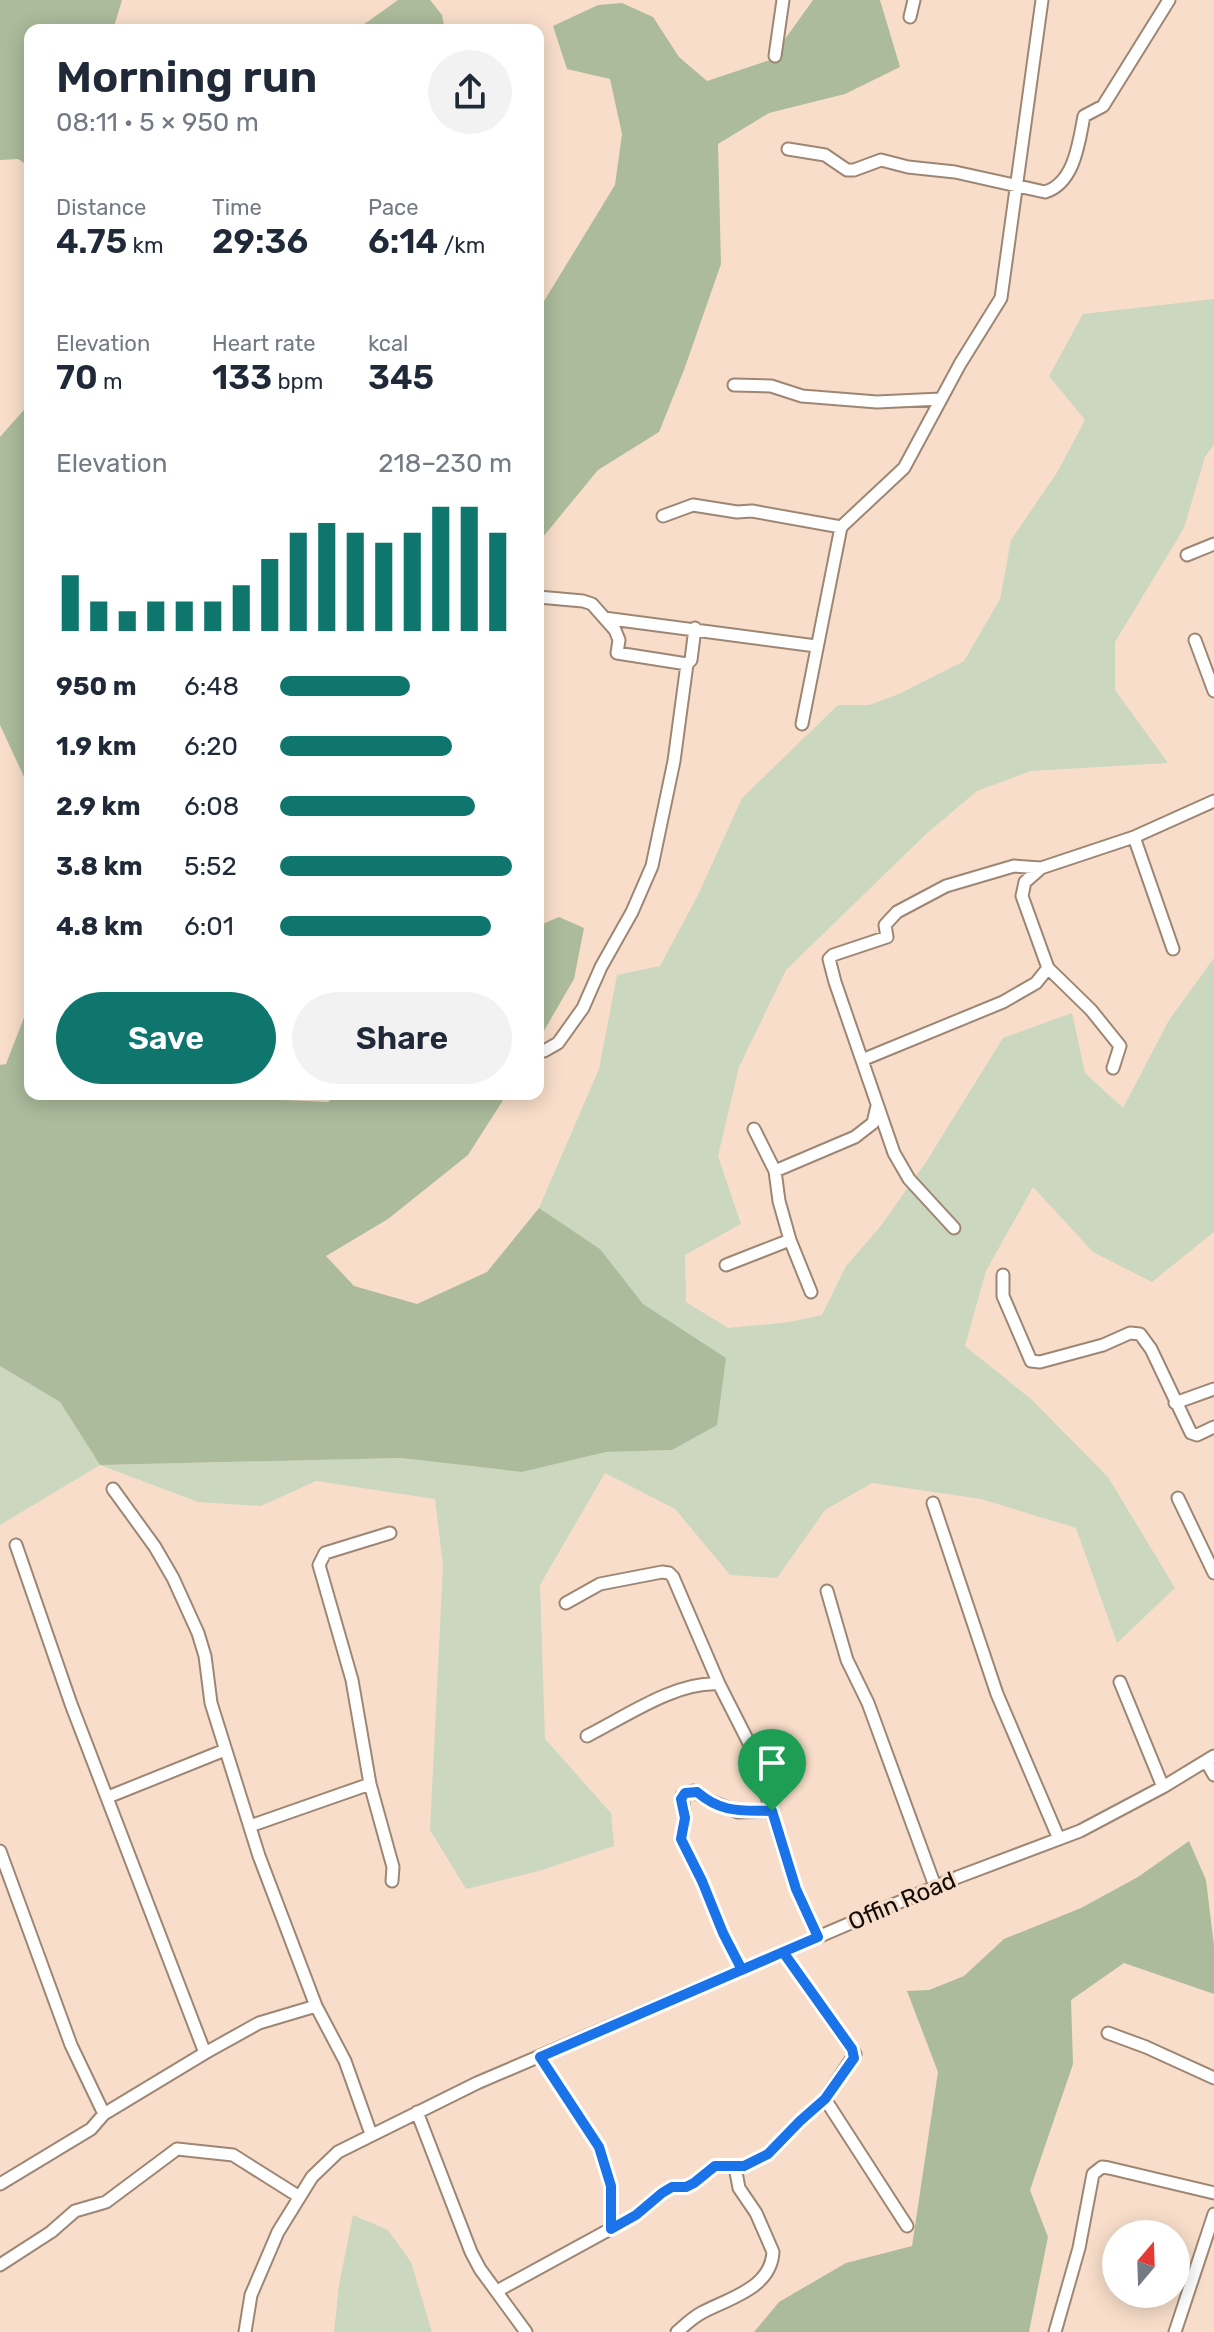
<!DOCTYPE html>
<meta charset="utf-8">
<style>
body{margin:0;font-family:Rubik,sans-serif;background:#f2f2f3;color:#1f2937;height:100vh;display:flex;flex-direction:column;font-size:30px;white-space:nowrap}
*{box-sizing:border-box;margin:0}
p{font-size:26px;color:#747a83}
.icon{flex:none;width:44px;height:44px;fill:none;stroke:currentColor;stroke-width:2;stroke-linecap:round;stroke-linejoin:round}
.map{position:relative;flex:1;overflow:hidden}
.details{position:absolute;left:24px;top:24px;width:520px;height:1076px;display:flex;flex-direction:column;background:#fff;border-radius:16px;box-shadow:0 4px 20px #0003}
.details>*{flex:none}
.needle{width:52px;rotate:19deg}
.controls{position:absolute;left:1102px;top:2220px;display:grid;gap:16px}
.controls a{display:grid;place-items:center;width:88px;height:88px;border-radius:50%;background:#fff;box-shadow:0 4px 20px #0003;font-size:40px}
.pin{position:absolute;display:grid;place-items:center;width:68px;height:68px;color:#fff;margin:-82px -34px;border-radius:50% 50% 50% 0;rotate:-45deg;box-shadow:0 0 8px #0007}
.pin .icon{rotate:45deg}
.round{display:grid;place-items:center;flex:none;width:84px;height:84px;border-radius:42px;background:#f2f2f3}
.summary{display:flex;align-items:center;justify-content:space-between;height:136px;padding:0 32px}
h1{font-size:44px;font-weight:600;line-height:60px}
.metrics{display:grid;grid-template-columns:repeat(3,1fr);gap:12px;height:136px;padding:8px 32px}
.metrics div{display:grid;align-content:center}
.metrics b{font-size:34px;font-weight:600}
.metrics small{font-size:22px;font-weight:400}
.metrics p{font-size:22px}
.chart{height:224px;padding:16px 32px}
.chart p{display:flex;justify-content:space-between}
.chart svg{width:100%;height:144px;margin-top:8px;stroke:#0f766e;stroke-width:6}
.button{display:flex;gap:16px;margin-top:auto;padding:16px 32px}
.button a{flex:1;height:92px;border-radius:48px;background:#0f766e;color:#fff;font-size:32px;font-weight:600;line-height:92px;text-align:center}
.button a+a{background:#f2f2f3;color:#1f2937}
ul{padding:0 32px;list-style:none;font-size:26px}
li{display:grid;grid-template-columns:128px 96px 1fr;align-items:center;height:60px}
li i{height:20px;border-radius:10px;background:#0f766e}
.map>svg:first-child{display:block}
.green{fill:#ccd7bf}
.forest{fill:#abbb9b}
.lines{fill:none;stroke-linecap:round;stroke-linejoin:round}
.minor-casing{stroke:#9d8673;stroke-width:15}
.minor{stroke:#fff;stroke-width:11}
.route-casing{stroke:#fff;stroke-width:16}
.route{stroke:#1a73e8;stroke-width:10}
.labels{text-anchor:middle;stroke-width:6;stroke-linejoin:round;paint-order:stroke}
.street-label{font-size:24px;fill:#130b05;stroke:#f8deca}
</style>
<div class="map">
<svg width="1214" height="2332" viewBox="0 0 1214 2332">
<rect width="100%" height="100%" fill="#f8deca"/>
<path class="green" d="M1214 299V445L1205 457 1184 528 1115 642V690L1168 763 1031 771 977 791 926 834 786 970 739 1067 718 1156 741 1224 685 1255 686 1302 728 1328 790 1322 822 1315 846 1266 880 1227 926 1162 1003 1038 1072 1013 1085 1073 1123 1108 1169 1020 1214 958V1232L1152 1282 1093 1252 1033 1187 986 1271 965 1346 1031 1399 1108 1477 1175 1588 1117 1643 1076 1528 981 1499 872 1483 825 1510 777 1578 730 1575 675 1509 605 1473 540 1585 545 1739 611 1813 614 1846 542 1870 466 1889 430 1830 443 1566 435 1499 316 1481 261 1506 198 1502 100 1465 0 1525V1366L60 1402 100 1465 401 1458 522 1472 606 1452 672 1450 725 1358 642 1304 600 1249 539 1208 599 1069 617 975 660 966 698 895 742 798 838 705H869L899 694 964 661 1000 599 1011 540 1058 471 1085 420 1049 376 1083 314Z
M353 2215 388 2230 411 2262 432 2332H334L339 2285Z"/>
<path class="forest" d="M0 0H122L113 30H30V167L18 159 0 160Z
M398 0H430L442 15 445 30H360L363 25Z
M813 0H880L900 67 845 94 769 113 718 144 721 264 684 370 659 432 598 470 538 543V311L615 185 622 134 610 79 567 69 553 26 598 5 622 3 653 17 679 57 707 81 770 60Z
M30 403V881L25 779 0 725V437Z
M559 917 584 928 574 979 538 1041V926Z
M30 1002V1094H217L218 1097 328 1102 337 1094H507L468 1155 388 1219 326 1256 354 1286 417 1304 487 1272 539 1208 600 1249 643 1304 726 1358 717 1425 672 1450 606 1452 522 1472 401 1458 100 1465 60 1402 0 1366V1065L6 1064Z
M1189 1841 1206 1880 1214 1946V1994L1124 1963 1071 2000 1073 2064 1030 2190 1048 2237 1029 2332H754L779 2302 846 2263 912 2246 938 2072 907 1991 929 1990 964 1976 1004 1939 1081 1908 1138 1877Z"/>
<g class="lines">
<g class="minor-casing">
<path id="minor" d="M910 17 914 0
M775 56 783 0
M788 149 825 155 847 170H854L881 160 908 167 955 172 1045 192C1075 183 1079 141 1084 116L1103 106 1169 0
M734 385 771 386 802 396 877 402 941 399
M663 516 693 505 737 512 752 511 841 527
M1187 555 1214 544
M538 597 583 601 592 604 615 630 619 640 617 653 687 664 691 660 695 628
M604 618 816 646
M1195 640 1214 691
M802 724 841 527 904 468 960 364 1001 298 1042 0
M1134 837 1173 949
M1041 868 1025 882 1022 896 1048 968 1091 1010 1120 1046 1113 1068
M544 1051 558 1043 583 1008 601 967 632 912 652 866 674 761 687 664
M862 1060 1003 1002 1036 983 1048 968
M754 1129 775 1171 779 1201 790 1240 811 1292
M775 1171 855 1137 873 1123 877 1106
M954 1228 909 1179 894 1153 835 982 829 959 833 955 887 937 885 925 897 912 946 886 1014 866 1041 868 1134 837 1214 801
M726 1265 790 1240
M1003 1275V1296L1031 1361 1040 1362 1103 1345 1130 1333 1140 1334 1151 1349 1191 1433 1197 1435 1214 1427
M1175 1403 1214 1389
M113 1489 155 1547 173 1578 198 1633 205 1656 211 1703 259 1856 316 2006 345 2061 371 2134
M1178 1498 1214 1573
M933 1503 997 1694 1059 1839
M390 1533 325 1553 319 1565 352 1680 370 1784 393 1867 392 1881
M16 1545 71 1704 205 2053
M827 1591 847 1660 868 1703 935 1886
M566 1603 600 1584 662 1572 669 1573 673 1577 719 1684 752 1749 796 1889 818 1937
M1120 1682 1163 1787
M587 1736C625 1717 676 1681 719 1684
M1206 1761 1214 1775
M108 1797 225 1750
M250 1826 370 1784
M0 1851 71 2045 104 2114
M742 1970 723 1933 702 1881 681 1839 685 1818 682 1796 693 1791 710 1801 738 1812 772 1811
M1108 2033 1146 2047 1214 2078
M540 2057 599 2147 611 2186V2229
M825 2099 907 2226
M417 2112 471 2252 480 2269 526 2332
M0 2184 91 2129 104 2114 205 2053 259 2023 316 2006
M0 2265 51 2232 75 2211 106 2202 177 2149 233 2155 298 2196
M497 2291 636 2215 662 2193 672 2187H686L694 2183 715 2166H744L768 2154 800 2121 825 2099 855 2054 783 1952
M245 2332 251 2295 278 2232 312 2177 338 2152 477 2083 958 1877 1080 1831 1163 1787 1214 1756
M677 2332C685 2325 693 2317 703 2312 730 2298 771 2288 773 2252L756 2213 739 2188 735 2167
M1055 2332 1079 2248 1093 2174 1102 2167 1109 2168 1214 2193
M1175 2332 1214 2214"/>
</g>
<use href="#minor" class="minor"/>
</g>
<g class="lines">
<g class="route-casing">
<path id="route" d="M772 1811 796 1889 818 1937 783 1952 540 2057 599 2147 611 2186V2229L636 2215 662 2193 672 2187H686L694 2183 715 2166H744L768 2154 800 2121 825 2099 854 2058 852 2049 783 1952 742 1970 723 1933 702 1881 681 1839 685 1818 681 1799 685 1793 697 1792C723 1814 741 1810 772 1811"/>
</g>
<use href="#route" class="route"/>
</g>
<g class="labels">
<g class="street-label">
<text transform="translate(902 1901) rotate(-23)" y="8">Offin Road</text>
</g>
</g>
</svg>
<div class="controls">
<a><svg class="needle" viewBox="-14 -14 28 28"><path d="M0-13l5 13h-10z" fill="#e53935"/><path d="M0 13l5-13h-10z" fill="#747a83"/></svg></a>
</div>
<div class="pin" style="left:772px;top:1811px;background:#1e9e55"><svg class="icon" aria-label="arrive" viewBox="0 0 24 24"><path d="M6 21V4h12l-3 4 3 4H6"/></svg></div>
<section class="details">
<div class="summary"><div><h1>Morning run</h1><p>08:11 · 5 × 950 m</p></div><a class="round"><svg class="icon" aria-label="share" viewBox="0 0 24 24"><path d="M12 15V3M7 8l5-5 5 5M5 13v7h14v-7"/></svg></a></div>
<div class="metrics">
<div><p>Distance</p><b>4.75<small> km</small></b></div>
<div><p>Time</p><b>29:36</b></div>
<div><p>Pace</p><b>6:14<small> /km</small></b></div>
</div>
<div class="metrics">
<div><p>Elevation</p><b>70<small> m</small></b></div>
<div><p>Heart rate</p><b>133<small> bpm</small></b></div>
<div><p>kcal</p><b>345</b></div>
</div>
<div class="chart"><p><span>Elevation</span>218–230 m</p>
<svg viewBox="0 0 160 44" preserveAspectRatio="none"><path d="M5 44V27M15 44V35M25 44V38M35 44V35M45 44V35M55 44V35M65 44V30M75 44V22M85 44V14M95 44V11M105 44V14M115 44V17M125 44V14M135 44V6M145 44V6M155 44V14"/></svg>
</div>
<ul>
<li><b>950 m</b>6:48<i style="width:56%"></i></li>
<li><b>1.9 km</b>6:20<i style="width:74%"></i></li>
<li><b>2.9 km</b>6:08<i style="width:84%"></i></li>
<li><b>3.8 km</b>5:52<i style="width:100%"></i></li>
<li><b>4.8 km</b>6:01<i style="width:91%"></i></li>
</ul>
<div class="button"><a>Save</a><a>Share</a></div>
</section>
</div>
